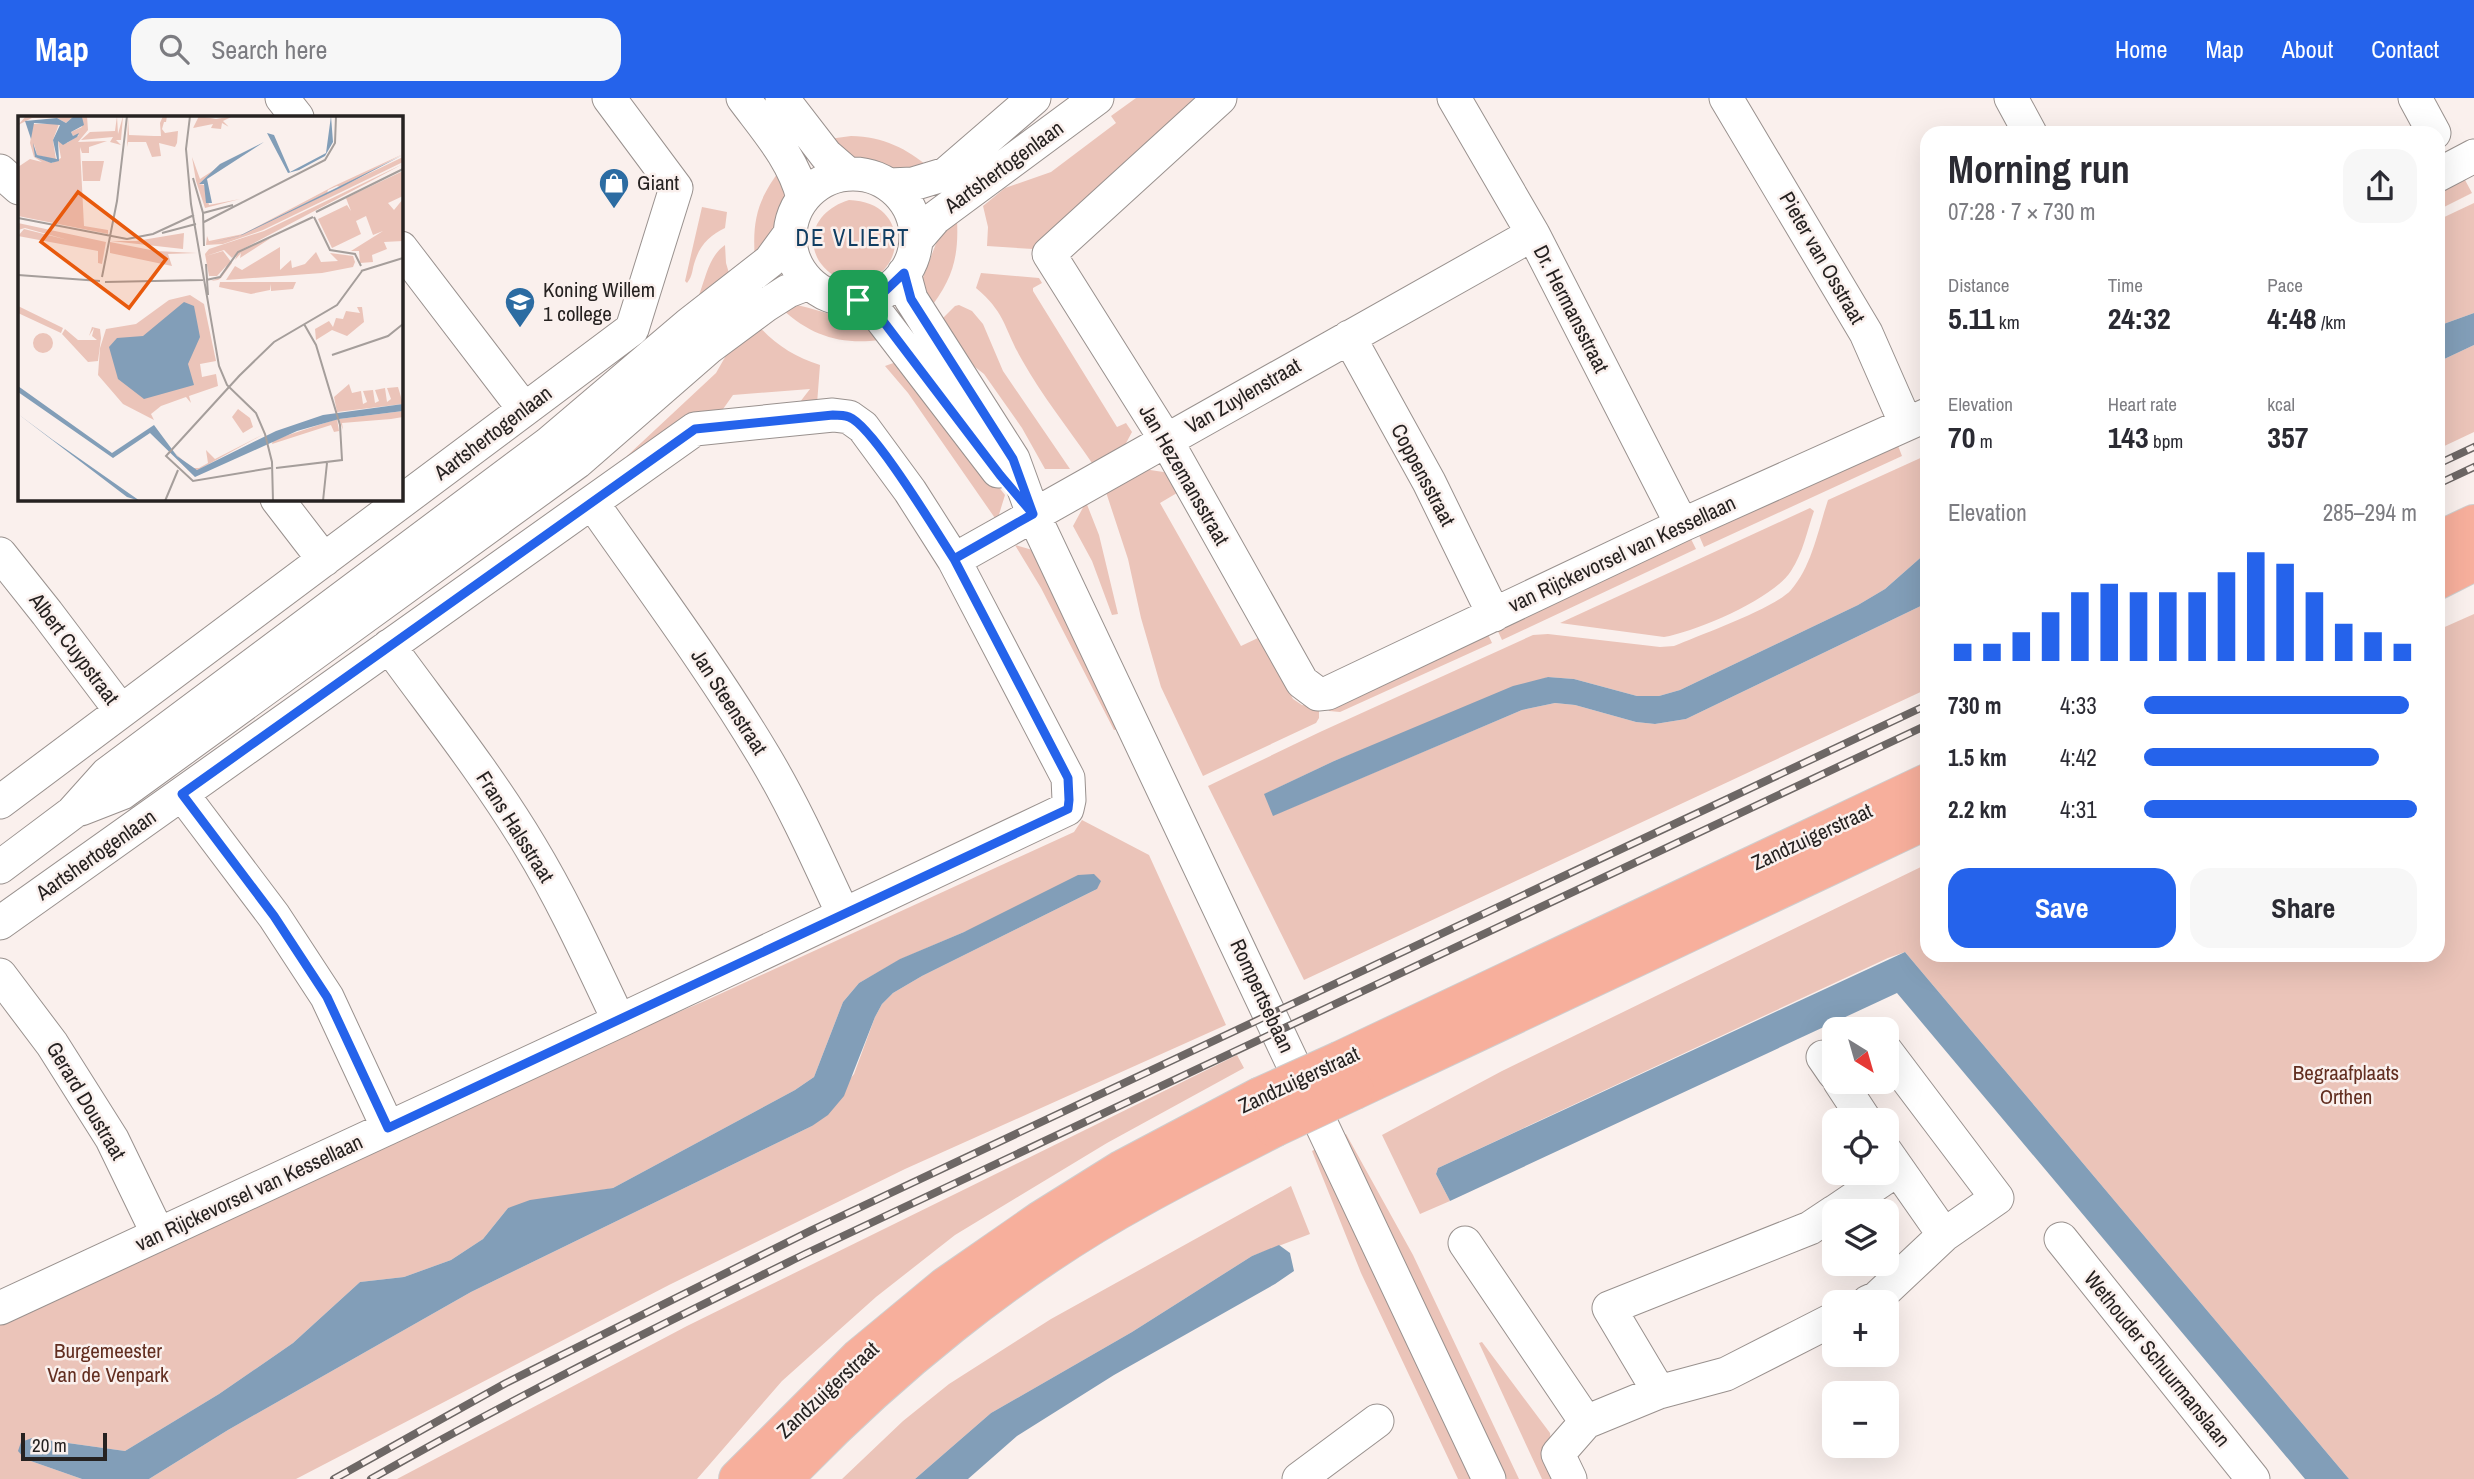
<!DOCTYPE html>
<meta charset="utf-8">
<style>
body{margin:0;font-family:"Archivo Narrow",sans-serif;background:#f7f7f7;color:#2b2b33;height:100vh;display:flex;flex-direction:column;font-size:26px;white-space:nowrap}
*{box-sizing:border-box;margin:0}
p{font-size:23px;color:#7c7c81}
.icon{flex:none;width:38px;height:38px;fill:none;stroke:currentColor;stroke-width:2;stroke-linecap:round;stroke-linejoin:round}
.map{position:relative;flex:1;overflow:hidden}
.sheet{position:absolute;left:1920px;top:28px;width:525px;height:836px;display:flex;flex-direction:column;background:#fff;border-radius:21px;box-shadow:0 7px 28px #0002}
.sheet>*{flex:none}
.needle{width:46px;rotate:143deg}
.controls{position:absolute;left:1822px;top:919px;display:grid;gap:14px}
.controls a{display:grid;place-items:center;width:77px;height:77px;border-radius:14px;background:#fff;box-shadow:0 7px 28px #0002;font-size:35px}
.scale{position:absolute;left:21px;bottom:18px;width:86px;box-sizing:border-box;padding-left:7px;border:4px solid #262221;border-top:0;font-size:19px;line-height:24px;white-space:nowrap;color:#262221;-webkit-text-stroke:5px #faf0ed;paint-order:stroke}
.pin{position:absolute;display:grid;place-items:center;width:60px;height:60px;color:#fff;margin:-30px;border-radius:14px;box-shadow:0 4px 10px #0006}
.round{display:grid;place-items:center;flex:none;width:74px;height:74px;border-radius:21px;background:#f7f7f7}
.headline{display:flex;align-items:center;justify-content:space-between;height:119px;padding:0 28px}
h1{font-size:38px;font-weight:700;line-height:52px}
.stats{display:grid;grid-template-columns:repeat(3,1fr);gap:10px;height:119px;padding:7px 28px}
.stats div{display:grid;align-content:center}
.stats b{font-size:30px;font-weight:700}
.stats small{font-size:19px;font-weight:400}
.stats p{font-size:19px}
.chart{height:196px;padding:14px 28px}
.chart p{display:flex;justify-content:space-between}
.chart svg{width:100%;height:126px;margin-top:7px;stroke:#2563eb;stroke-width:6}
.primary-button{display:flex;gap:14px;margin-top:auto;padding:14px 28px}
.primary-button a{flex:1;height:80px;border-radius:21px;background:#2563eb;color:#fff;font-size:28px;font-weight:700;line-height:80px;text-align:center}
.primary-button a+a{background:#f7f7f7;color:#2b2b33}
ul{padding:0 28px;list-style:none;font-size:23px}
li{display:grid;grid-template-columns:112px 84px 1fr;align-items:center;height:52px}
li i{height:18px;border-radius:9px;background:#2563eb}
header{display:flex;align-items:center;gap:42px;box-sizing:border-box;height:98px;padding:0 35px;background:#2563eb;color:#fff}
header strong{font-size:33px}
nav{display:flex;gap:38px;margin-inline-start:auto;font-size:24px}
.search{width:490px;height:63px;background:#f7f7f7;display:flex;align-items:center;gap:18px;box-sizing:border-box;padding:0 24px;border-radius:21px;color:#7c7c81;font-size:26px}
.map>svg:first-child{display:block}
.green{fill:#ebc4b9}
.water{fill:#829eb8}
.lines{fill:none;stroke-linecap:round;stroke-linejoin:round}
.minor-casing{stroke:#99918e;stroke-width:35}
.major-casing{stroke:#cfcece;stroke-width:40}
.minor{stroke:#fff;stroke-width:33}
.major{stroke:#f7af9c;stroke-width:38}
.rail-casing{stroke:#6d6765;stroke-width:8}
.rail{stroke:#faf0ed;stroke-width:5;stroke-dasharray:16;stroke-linecap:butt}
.major-bridge-casing{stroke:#cfcece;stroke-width:40;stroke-linecap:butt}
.major-bridge{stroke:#f7af9c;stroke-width:38}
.route-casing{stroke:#fff;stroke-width:14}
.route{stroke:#2563eb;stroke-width:9}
.labels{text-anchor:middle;stroke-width:5;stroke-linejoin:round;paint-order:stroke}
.street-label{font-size:21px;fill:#262221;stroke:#faf0ed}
.poi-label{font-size:21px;fill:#262221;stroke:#faf0ed;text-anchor:start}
.park-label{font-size:21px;fill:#622e20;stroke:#faf0ed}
.neighbourhood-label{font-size:23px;letter-spacing:2px;fill:#103d62;stroke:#faf0ed}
.inset-road{fill:none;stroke:#a59e9b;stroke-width:2}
.view{fill:#e8590c;fill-opacity:0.15;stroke:#e8590c;stroke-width:3.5}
.inset-edge{fill:none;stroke:#262221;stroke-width:3.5}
</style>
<header>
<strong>Map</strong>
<div class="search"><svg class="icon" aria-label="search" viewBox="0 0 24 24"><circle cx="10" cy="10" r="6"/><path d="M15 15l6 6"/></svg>Search here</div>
<nav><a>Home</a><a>Map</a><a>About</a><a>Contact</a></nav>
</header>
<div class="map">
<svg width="2474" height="1381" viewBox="0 0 2474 1381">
<rect width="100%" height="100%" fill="#faf0ed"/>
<path class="green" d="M1136 0H1202L1033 151 987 148 988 129 983 108 1005 90 1051 74 1116 25 1111 18Z
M851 38C884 39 906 50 930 70L899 75 845 58 829 41Z
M781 71 787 101 780 116 775 137 755 162C752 123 757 102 781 71Z
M2465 82 2472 95 2438 112V95Z
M849 102C919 104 903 195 845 182 835 180 825 172 819 163 803 135 822 110 849 102Z
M2474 105V215L2438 228V122Z
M702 109 727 114 725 130C710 137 700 147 695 163 692 171 693 178 687 185L685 183Z
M957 122C959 161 952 182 928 213L922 182 937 143 944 130Z
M725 147 726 165 731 182 702 202 699 197C706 179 709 158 725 147Z
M981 175 1039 180 1042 185 1033 190V193L1117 329 1126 325 1132 334 1125 347 1092 365C1069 331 1042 298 1022 262 1004 231 1006 215 976 190Z
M797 207C811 210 823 214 836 218 857 224 864 225 880 242 841 247 811 238 782 211Z
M959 207 972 213 983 226 1003 273 1070 371H1045L1022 330 984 276 952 251 936 227 955 208Z
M756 225C774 246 794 259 820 267L817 306 793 313 810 291 733 297 716 321 635 367 627 358 716 275 732 247Z
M2474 247V334L2438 351V264Z
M899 263 1005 397 997 423 908 295 885 268Z
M1897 345 1902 358 1704 449 1698 435Z
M1927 357V454L1885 491 1858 507 1680 592 1659 598H1637L1574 581 1548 579 1334 663 1265 696 1274 717 1522 612 1555 605 1575 607 1636 624 1655 626 1686 621 1927 505V591L1304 882 1208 688 1320 634 1533 537 1548 536 1660 549 1674 548C1700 537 1775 510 1791 492 1812 468 1818 432 1828 402Z
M1137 370 1170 375 1182 392 1160 405 1241 548 1260 539 1293 601 1302 607 1319 609V620L1316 625 1203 678 1161 589 1141 520 1128 461 1104 388Z
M1086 404 1099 437 1118 516 1112 517 1092 463 1073 428Z
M1810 410 1814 413C1807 433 1803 455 1791 473 1773 501 1697 533 1664 539L1560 525Z
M1690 439 1696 451 1502 542 1496 529Z
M1015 447 1036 453 1119 631 1114 632 1041 490Z
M2474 516V1381H2349L1905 854 1888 860 1438 1070 1436 1076 1450 1103 1420 1116 1382 1037 1502 973 1927 766V858H2438V532Z
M1486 532 1492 545 1340 614 1329 613 1326 607Z
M1082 722 1149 757 1226 927 905 1071 669 1187 296 1381H149L228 1332 471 1194 812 1028 854 976 875 919 882 906 893 895 922 878 1097 791 964 834 901 861 859 885 843 904 814 979 795 992 613 1090 508 1110 483 1141 451 1162 404 1179 360 1184 293 1245 219 1296 125 1353 32 1340 25 1361 82 1381H0V1223L438 1018 709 901 1074 734Z
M1237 957 1244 970 1107 1045 955 1137 876 1199 782 1283 697 1381H397L687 1228Z
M1346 1036 1413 1157 1519 1381H1507L1344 1037Z
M1316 1051 1471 1381H1458L1361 1175 1312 1053Z
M1291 1088 1310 1136 1252 1158 1132 1234 991 1315 915 1381H842L903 1323 949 1286 1051 1221Z
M1482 1244 1550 1335 1555 1381H1542L1479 1245Z"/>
<path class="water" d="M2474 215V247L2438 264V228Z
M1927 454V505L1686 621 1655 626 1636 624 1575 607 1555 605 1522 612 1273 718 1264 696 1334 663 1513 588 1548 579 1574 581 1637 598H1659L1680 592 1858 507 1885 491Z
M1094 776 1101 783 1097 791 922 878 893 895 882 906 875 919 844 998 828 1017 812 1028 471 1194 228 1332 149 1381H82L25 1361 18 1353 21 1344 32 1340 125 1353 219 1296 293 1245 360 1184 404 1179 451 1162 483 1141 508 1110 530 1102 613 1090 795 992 814 979 843 904 859 885 900 861 964 834 1078 777Z
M1905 854 2349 1381H2305L1897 895 1450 1103 1436 1076 1438 1070Z
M1279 1147 1290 1155 1294 1173 1275 1186 1114 1277 1017 1338 968 1381H915L991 1315 1132 1234 1252 1158Z"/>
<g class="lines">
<g class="minor-casing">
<path id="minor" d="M282 0 297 19
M743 0C766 31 794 62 803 100
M782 0 826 57 848 76
M1220 0 1049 156 1166 342 1302 584 1318 596 1328 595 1682 427 1927 317
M1454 0 1533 136 1682 427
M1726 0 1866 235 1906 326
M2011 0 2030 35
M2415 0 2434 35
M0 73 19 90
M790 139a63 63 0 1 1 126 0a63 63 0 1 1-126 0Z
M2438 77 2474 58
M889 87 913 86 946 76 1034 0
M916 142 935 120 1097 0
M401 150 524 311
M904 175 911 201 1013 361 1033 416 1489 1381
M858 202 880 219 998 373
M1349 239 1429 384 1494 517
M277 401 324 462
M593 406C651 489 712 571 764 658 794 708 818 762 843 816
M0 456 47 515 121 613
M954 462 1533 136
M389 548C437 614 488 678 530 748 564 804 591 864 619 923
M182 696 274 818 327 899 388 1030
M0 704 632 231 676 90 609 0
M81 711 122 695 577 364 708 250 766 207 788 193 809 185
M0 769 72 715 107 676 548 346 688 227 770 163 789 137
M0 825 695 331 833 317 849 319 863 329 910 393 954 462 1068 680 1069 702 1067 711 619 923 0 1210
M0 877 52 946 112 1041 158 1136
M1823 959 1834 975
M1840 984 1865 1022
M1886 1054 1944 1137
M1836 1113 1898 1071
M2061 1141 2253 1381
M1465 1145 1586 1324 1558 1356 1570 1381
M1868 1204 1877 1200 1944 1137 1997 1100 1886 953
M1659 1294 1609 1210 1810 1130 1834 1114
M1586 1324 1659 1294 1726 1276 1834 1221
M1299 1381 1377 1323"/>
</g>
<g class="major-casing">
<path id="major" d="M2438 443 2474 426
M2438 482 2474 464
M1341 962 1927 685
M1355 992 1927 722
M738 1381 859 1260 946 1188 1041 1122 1121 1072 1259 999
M783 1381C886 1273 1010 1171 1142 1099 1185 1075 1230 1053 1274 1030"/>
</g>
<use href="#minor" class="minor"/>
<use href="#major" class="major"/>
<g class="rail-casing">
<path id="rail" d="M2438 366 2474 349
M2438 386 2474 369
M334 1381 506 1285 812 1132 1927 607
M371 1381C512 1300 659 1228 805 1156L1927 627"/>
</g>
<use href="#rail" class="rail"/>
<g class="major-bridge-casing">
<path id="major-bridge" d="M1259 999 1341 962
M1274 1030 1355 992"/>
</g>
<use href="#major-bridge" class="major-bridge"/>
</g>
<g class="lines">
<g class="route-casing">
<path id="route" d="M858 202 880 219 1000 377 1033 416 954 461C937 435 873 328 849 319 844 317 837 317 833 317L695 331 182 696 274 818 327 899 388 1030 1068 711 1069 702 1068 680 954 461 1033 416 1013 361 911 201 904 175 884 194 858 202"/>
</g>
<use href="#route" class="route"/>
</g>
<defs>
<g id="shop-pin" transform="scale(1.575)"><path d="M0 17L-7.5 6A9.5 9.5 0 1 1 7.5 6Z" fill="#2c6ca2" stroke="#faf0ed"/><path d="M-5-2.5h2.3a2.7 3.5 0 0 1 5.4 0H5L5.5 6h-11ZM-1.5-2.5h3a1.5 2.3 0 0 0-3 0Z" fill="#fff"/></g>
<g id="school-pin" transform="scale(1.575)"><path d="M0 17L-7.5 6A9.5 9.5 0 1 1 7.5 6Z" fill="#2c6ca2" stroke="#faf0ed"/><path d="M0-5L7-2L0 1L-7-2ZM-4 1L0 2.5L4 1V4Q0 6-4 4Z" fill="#fff"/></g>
</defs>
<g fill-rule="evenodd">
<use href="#shop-pin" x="614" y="85"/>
<use href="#school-pin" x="520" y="204"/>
</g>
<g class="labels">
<g class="street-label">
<text transform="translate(1004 69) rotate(-36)" y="7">Aartshertogenlaan</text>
<text transform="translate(1822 160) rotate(60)" y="7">Pieter van Osstraat</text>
<text transform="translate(1571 211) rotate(63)" y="7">Dr. Hermansstraat</text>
<text transform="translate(1243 298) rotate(-30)" y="7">Van Zuylenstraat</text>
<text transform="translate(493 335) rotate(-37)" y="7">Aartshertogenlaan</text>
<text transform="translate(1184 377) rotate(60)" y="7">Jan Hezemansstraat</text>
<text transform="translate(1423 377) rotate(62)" y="7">Coppensstraat</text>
<text transform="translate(1622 456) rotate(-25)" y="7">van Rijckevorsel van Kessellaan</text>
<text transform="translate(74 551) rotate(53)" y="7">Albert Cuypstraat</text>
<text transform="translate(729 604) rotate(57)" y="7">Jan Steenstraat</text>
<text transform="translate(515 729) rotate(58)" y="7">Frans Halsstraat</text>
<text transform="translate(1812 739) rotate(-25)" y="7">Zandzuigerstraat</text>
<text transform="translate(96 757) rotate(-35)" y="7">Aartshertogenlaan</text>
<text transform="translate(1262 898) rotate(65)" y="7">Rompertsebaan</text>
<text transform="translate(1299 982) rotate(-25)" y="7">Zandzuigerstraat</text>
<text transform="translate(86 1003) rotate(59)" y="7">Gerard Doustraat</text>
<text transform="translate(249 1095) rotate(-25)" y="7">van Rijckevorsel van Kessellaan</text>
<text transform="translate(2157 1261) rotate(51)" y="7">Wethouder Schuurmanslaan</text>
<text transform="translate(828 1292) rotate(-43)" y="7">Zandzuigerstraat</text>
</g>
<g class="poi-label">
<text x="637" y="92">Giant</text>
<text x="543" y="199">Koning Willem<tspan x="543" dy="24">1 college</tspan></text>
</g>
<g class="park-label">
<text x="2346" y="982">Begraafplaats<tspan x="2346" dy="24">Orthen</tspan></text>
<text x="108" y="1260">Burgemeester<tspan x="108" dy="24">Van de Venpark</tspan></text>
</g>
<g class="neighbourhood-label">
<text x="853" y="148">DE VLIERT</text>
</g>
</g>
<g transform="translate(18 18)">
<rect width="385" height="385" fill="#faf0ed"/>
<path d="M8 0H69L70 14 60 26 89 25 71 31V37H64L62 31 66 110 90 114V118L0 100V51L12 43 24 46 16 41 12 27 15 8H41L35 24 38 44 19 39 16 28 17 41 34 47 43 42 40 25 49 27 61 19 55 20 53 16 64 11V0H56L48 7 39 2H14L0 9ZM99 0 100 18 105 0 103 24H98L103 29 92 26 95 21 63 24 72 16 97 15ZM110 0 111 19 136 20H143L142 7 145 0H149L148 6H153H146L144 13 147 17 160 15 159 27 157 31 141 27 143 40 134 41 128 26H110L109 31ZM181 0 198 3 215 0 205 5 211 11 204 7 203 13 193 12 195 8 175 12ZM385 38 342 61 322 71 319 70 310 74 309 77 225 118 385 41V46L245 114 205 128 188 129 189 120 191 125 225 118 316 70ZM174 41 182 63 199 52 181 68 186 69 191 89 222 83 187 92 178 65ZM64 45H86L82 65H65ZM385 48 223 134 253 122 222 142 223 137 217 144 220 136 214 142 206 134 188 140 205 135 214 147 203 162 200 164 193 165 203 161 209 149 199 160H191L187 138 191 133 246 115ZM385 55V80L370 87 376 94 385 83V125L366 126 369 133 354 139 355 146 342 147 341 135H333L365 115 355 119 348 100 338 105 343 118 314 132 300 103 329 89 333 95 328 82ZM0 107 88 126 84 148 80 147V135L0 120 6 113 50 124 7 112 0 114ZM166 117 165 133 93 125H118ZM92 126 138 135 179 137 150 138 154 150 92 137ZM262 131V154L273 144 274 152 287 148 298 136 303 146 320 145 312 137 335 140 337 146 335 151 304 157 208 164 217 150 224 154ZM278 166 275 173 253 175V168L252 174 233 178 201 171 202 166ZM172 179 186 188 198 245 182 248 184 261 198 258 200 270 171 280 173 287 168 281 143 290 133 298 136 304 105 288 80 259 82 232 88 213 118 208 151 184ZM0 190 45 212 43 217 0 197ZM339 191H344L346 206 329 220 314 214 298 224 297 213 311 205 315 211 318 202 325 203 328 195 342 197ZM74 211 82 213 83 222 80 245 70 246 44 218 47 213 60 224H79L74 220 76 212 71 220ZM15 227a10 10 0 1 1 20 0a10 10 0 1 1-20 0ZM331 268 334 277 343 275 345 288 349 286 345 275 355 274 357 287 361 285 357 274 367 272 369 286 373 283 369 272 380 271 385 288 319 296 316 281ZM220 293 232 302 235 311 225 317 214 301ZM385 295V301L373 303 324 307 325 314 321 303ZM319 303 321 315 316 316 313 309 254 328 255 324ZM244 319 180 354 171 352 155 335 173 352H181L190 347 188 334 197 343Z" fill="#ebc4b9"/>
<path d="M56 0 64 1 66 9 53 16 55 20 61 17 59 21 45 29 40 25 41 45 33 47 17 41 15 27 19 39 39 43 35 24 42 9 16 7 13 23 7 5 39 2 48 7ZM313 0 315 26 307 40 281 54 270 57 249 17 256 19 272 56 308 37ZM246 26 189 63 194 87H188L186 68H181L202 48ZM385 39 322 72 224 119 190 128 221 120ZM166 186 176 190 182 221 170 248 176 269 126 283 100 263 91 231 99 222 125 220ZM0 270 94 337 136 309 159 340 179 354 258 315 305 299 385 288V295L321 303 279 315 177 361 132 317 95 342 0 276ZM0 298 35 324 122 385 109 381Z" fill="#829eb8"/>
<path class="inset-road" d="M172 0 168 33 173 88 201 250 209 269 238 297 247 318 254 346 255 385M175 62 185 97 186 130M298 96 385 53M185 97 215 89M296 101 312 134 337 138 343 150M0 102 109 123 135 118 176 99M186 106 307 44 317 27 318 0M144 117 178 108M188 148 190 179M343 155 385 142M0 159 82 165M84 161 99 85 109 0M188 164 202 161 220 136 295 101M87 166 185 164M314 239 370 220 385 208M222 259 148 340 175 365 253 352M220 261 256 226 319 189 344 155M258 352 324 344 322 309 298 229 286 208M147 385 160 354M305 385 309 347"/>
<path class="view" d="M60 76 148 143 111 192 23 126Z"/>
<rect width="385" height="385" class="inset-edge"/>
</g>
</svg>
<div class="controls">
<a><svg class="needle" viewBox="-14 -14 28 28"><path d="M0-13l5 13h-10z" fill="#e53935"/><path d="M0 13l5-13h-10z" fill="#7c7c81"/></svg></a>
<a><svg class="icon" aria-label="locate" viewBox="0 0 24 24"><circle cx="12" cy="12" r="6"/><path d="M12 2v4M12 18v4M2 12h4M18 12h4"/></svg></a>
<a><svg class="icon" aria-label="layers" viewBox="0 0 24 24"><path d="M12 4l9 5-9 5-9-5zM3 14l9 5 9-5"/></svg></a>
<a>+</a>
<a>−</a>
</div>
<div class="scale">20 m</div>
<div class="pin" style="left:858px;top:202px;background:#1e9e55"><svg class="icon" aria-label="arrive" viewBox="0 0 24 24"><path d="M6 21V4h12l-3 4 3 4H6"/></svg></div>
<section class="sheet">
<div class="headline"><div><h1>Morning run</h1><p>07:28 · 7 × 730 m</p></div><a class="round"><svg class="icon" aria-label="share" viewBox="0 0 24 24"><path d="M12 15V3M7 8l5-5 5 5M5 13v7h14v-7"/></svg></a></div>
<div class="stats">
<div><p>Distance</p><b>5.11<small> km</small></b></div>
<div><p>Time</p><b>24:32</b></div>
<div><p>Pace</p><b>4:48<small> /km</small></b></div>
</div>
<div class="stats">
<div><p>Elevation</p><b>70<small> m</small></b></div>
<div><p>Heart rate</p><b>143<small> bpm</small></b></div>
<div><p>kcal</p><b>357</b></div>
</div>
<div class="chart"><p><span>Elevation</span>285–294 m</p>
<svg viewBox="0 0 160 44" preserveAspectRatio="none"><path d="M5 44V38M15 44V38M25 44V34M35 44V27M45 44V20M55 44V17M65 44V20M75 44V20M85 44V20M95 44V13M105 44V6M115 44V10M125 44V20M135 44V31M145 44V34M155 44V38"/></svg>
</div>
<ul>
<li><b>730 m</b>4:33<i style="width:97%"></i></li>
<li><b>1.5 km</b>4:42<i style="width:86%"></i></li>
<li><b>2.2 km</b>4:31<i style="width:100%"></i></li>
</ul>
<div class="primary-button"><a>Save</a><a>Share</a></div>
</section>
</div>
